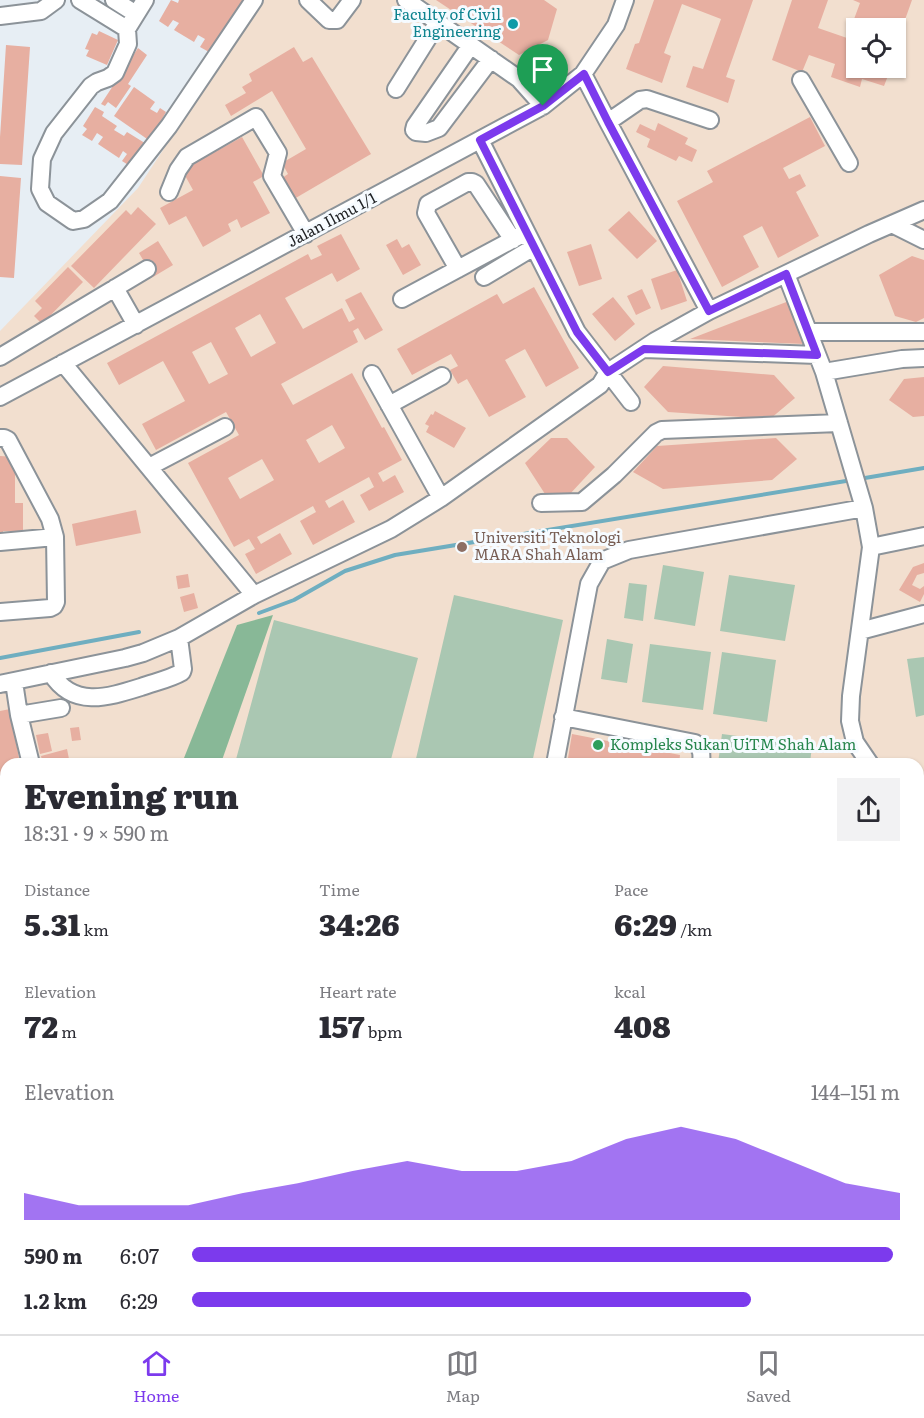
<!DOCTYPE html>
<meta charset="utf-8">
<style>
body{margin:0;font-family:Literata,serif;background:#f2f2f3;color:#2b2b33;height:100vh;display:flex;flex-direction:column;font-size:22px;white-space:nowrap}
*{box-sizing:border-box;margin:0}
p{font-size:20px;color:#7c7c81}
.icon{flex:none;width:33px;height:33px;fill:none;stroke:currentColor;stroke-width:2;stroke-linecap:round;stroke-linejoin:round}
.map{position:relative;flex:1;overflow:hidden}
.drawer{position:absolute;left:0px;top:758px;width:924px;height:578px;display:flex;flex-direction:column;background:#fff;border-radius:18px 18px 0 0;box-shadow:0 2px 4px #0004}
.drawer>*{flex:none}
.tools{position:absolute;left:846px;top:18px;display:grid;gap:12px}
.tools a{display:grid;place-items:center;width:60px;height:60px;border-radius:0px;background:#fff;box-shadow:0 2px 4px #0004;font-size:30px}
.pin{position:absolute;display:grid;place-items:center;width:51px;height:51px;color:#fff;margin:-62px -26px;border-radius:50% 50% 50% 0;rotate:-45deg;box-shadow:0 0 6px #0007}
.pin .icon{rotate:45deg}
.round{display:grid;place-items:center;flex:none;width:63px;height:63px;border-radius:0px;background:#f2f2f3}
.overview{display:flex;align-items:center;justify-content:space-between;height:102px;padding:0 24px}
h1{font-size:33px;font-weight:800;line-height:45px}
.figures{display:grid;grid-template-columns:repeat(3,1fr);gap:9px;height:102px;padding:6px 24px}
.figures div{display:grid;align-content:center}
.figures b{font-size:30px;font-weight:800}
.figures small{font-size:16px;font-weight:400}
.figures p{font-size:16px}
.chart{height:168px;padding:12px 24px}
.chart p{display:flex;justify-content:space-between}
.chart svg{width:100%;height:108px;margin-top:6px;fill:#7c3aed;opacity:.7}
ul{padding:0 24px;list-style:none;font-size:20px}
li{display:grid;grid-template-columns:96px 72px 1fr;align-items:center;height:45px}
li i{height:15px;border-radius:8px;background:#7c3aed}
.menu{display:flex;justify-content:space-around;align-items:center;height:84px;border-top:2px solid #e1e1e2;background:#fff;font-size:16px;color:#7c7c81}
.menu a{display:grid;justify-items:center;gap:3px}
.menu .on{color:#7c3aed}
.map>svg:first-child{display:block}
.education{fill:#f2dfcf;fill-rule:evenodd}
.green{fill:#aac7b2}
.forest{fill:#88b897}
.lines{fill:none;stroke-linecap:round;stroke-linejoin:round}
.stream{stroke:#6faec0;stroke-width:4}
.building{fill:#e7afa1;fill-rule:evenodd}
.minor-tunnel{stroke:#bfc5cb;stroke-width:16;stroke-dasharray:16 8;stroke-linecap:butt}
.minor-casing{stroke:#8c9399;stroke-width:20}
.minor{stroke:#fff;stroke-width:16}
.route-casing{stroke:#fff;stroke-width:12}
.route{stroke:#7c3aed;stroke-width:8}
.culture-dot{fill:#0f9aa8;stroke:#f6fbff;stroke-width:2}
.education-dot{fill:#8d6e63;stroke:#f6fbff;stroke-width:2}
.leisure-dot{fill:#2e9e5b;stroke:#f6fbff;stroke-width:2}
.labels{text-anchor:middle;stroke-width:6;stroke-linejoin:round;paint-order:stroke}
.culture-label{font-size:15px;fill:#0d838f;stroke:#f6fbff;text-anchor:end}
.street-label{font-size:15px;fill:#202225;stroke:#f6fbff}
.education-label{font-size:15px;fill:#785e54;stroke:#f6fbff;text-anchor:start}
.leisure-label{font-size:15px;fill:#27864d;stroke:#f6fbff;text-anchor:start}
</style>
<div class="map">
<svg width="924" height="1334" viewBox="0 0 924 1334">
<rect width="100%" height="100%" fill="#e7eef4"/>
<path class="education" d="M262 0H924V1334H0V331L138 188ZM856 28H896V68H856ZM6 764H918V1329H6Z"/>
<path class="green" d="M663 565 704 572 695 626 654 619Z
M729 575 795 585 785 641 720 631Z
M629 583 647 585 643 621 624 618Z
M454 595 563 620 532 763H415Z
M274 620 418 658 390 763H235Z
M607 639 633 644 627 683 601 679Z
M650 644 711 652 703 710 642 702Z
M722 652 776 660 767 722 713 714Z
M924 657V715L916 717 907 659Z
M722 734 812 746 810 763H718Z
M918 943H924V1142H918Z"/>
<path class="forest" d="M273 615 221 763H182L237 625Z"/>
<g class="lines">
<path class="stream" d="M859 479 924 468
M259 613 294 600 345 571 395 555 852 480
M0 658 139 632"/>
</g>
<path class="building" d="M171 0 178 3 179 0H244L216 46 214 44 209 52 200 47 205 39 198 35 194 42 174 30 179 23 173 20 168 27 159 21Z
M436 0H544L557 9 548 40 519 55Z
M654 0H753L726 77 735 80 728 103 686 87 693 66 703 69 721 19 682 4 664 53 671 56 662 83 626 69 635 44 639 43Z
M792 0H828L818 28 847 38 860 3 853 0H912L901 31 880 24 878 28H856V68H891L884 86 862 79 860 87 831 77 835 64 809 55 802 72 772 60Z
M99 31 118 40 107 65 86 56 89 50 85 49 92 33 97 35Z
M6 45 30 47 22 165 0 164V137Z
M294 47 303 62 312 57 371 154 294 199 282 178 288 174 282 163 306 149 272 91 231 116 225 105 246 93 242 87 252 81 249 74Z
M138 48 147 55 128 84 131 86 116 108 108 102 105 106 101 104Z
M134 87 155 102 150 109 157 113 160 108 166 112 161 121 163 122 150 141 114 116Z
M95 107 104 112 102 116 117 126 114 130 124 136 127 132 148 145 133 168 122 161 127 154 123 151 119 158 98 144 103 137 97 133 92 141 82 135 87 129 83 126Z
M810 117 825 146 783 168 789 179 800 174 806 186 796 192 819 236 778 258 762 226 743 236 759 267 722 287 677 201 713 182 707 171Z
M658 123 688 138 685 144 697 150 692 162 679 156 676 161 647 147 650 139 636 132 640 124 655 131Z
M242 137 264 176 253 182 270 213 241 228 237 219 228 224 231 231 203 247 186 216 169 225 160 208 193 190 182 170Z
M0 176 21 178 14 278 0 277Z
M138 207 156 224 94 288 71 266 126 210 131 215Z
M629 211 657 241 637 259 608 230Z
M341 234 360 269 337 282 332 273 285 298 303 329 342 308 349 322 355 319 345 300 361 292 383 330 365 340 358 328 353 331 358 342 281 384 293 405 352 373 382 428 384 427 402 460 378 473 383 482 395 475 404 492 369 511 360 495 374 487 369 477 325 501 329 508 343 500 355 522 313 545 300 521 316 512 313 506 257 537 261 544 280 533 292 554 256 574 245 554 255 549 249 539 234 547 188 463 239 435 226 412 156 450 142 424 185 401 163 361 119 385 107 363 308 254 311 260 322 255 317 246ZM260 314 276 343 251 357 235 328ZM211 342 228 374 209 384 192 352ZM332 425 345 448 319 463 306 440ZM262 459 274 480 240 499 228 478Z
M397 239 402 248 409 244 421 265 403 275 386 245Z
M158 241 173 265 153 277 139 253Z
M591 244 602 279 579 286 567 252Z
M912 256 924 260V318L916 322 895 316 879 275Z
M68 267 83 282 42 324 34 316 42 308 35 301Z
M677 270 687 301 661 310 651 279Z
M534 287 579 368 546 387 525 349 505 360 526 397 489 417 467 379 458 384 450 370 458 366 451 354 412 375 397 349 497 294 503 304Z
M642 289 651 308 636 315 627 296Z
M613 297 635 324 615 341 592 314Z
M789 301 805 344 690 339Z
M663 366 774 375 795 398 770 419 668 412 644 387Z
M924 377V416L913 417 889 400 904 379Z
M435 411 466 428 454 448 426 432 429 426 425 424 431 414 433 415Z
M551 438H567L595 467 569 495 545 494 525 463Z
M776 438 797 459 772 480 663 489 633 472 657 446Z
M0 456 15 457V503H23V531H3V537H0Z
M136 510 141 533 76 546 72 524Z
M924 563V573L917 575 912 585 920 589 924 586V594L920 602 899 590 913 567Z
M188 574 190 587 178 589 176 576Z
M194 593 198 608 184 612 180 597Z
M10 709 20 764H6V774L0 775V711Z
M79 727 81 740 72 741 70 728Z
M48 733 52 751 40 754 36 735Z
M572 734 680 755 679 764H567Z
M67 749 70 764H43L41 756Z
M0 815H6V844H0Z
M0 851H6V891H0Z
M0 1089H6V1156H0Z
M0 1161H6V1183H0Z
M924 1195V1277L918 1274V1198Z
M0 1235H6V1259H0Z
M918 1306H924V1334H848V1329H918Z"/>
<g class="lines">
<path class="minor-tunnel" d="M0 1101H6
M918 1192H924"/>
<g class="minor-casing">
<path id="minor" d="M80 0 127 29
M114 0 136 14
M145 0 127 29 128 44 115 73 108 78 97 82 91 86 54 133 42 159 40 189 47 203 73 221 84 219 110 201 169 126 254 0
M308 0 329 20H337L352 0
M406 0 519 79 543 106
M0 16 41 11 56 0
M471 45 415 126 414 130 416 132 426 133 439 128 491 59
M583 74 608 122 709 311
M801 80 849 163
M396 89 438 22
M608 122 640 100 647 99 710 120
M480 140 577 332 631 402
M169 192 178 170 187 157 256 117 278 153 272 176 306 234
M892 224 924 240
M458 269 426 213 428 204 468 182H472L476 184 513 240
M786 274 824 372 864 508 871 547 851 696 850 721 855 742 870 764
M484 277 534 247
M115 288 136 325
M402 299 523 234
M809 332H924
M644 349 817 355
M0 357 147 269
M63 363 254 595
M824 372 902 359 924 358
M372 374 441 498
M0 397 543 106 583 74 616 25 625 0
M389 405 442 376
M0 438H4L8 440 50 519 55 537 56 602 54 606 50 608 0 612
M149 467 225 427
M541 503 582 502 614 475 656 433 662 430 839 423
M0 542 55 537
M871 547 924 536
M860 631 924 614
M51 673C73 709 109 697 141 687 155 682 170 679 182 672L183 669 179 638
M14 682 19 715 31 764
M0 684 125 658 143 653 179 638 254 595 391 529 441 498 600 385 608 372 655 341 709 311 869 234 924 210
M19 715 61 708
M563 717 695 743C702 749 702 754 701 764
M555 764 589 584 602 561 629 550 864 508
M0 785 6 784
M0 808 6 807
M0 903 6 902
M918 910 924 908
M0 958H6
M0 1016 6 1014
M0 1062H6
M918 1167H924
M918 1290H924
M242 1329 245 1334
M437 1329 445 1334
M490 1329 491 1334
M68 1334 74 1329
M282 1334 292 1329
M375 1334 396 1329
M821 1334V1329"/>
</g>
<use href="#minor" class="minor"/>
</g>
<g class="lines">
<g class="route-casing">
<path id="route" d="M584 74 608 122 709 311 786 274 817 355 644 349 608 372 577 332 480 140 543 106Z"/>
</g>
<use href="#route" class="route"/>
</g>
<circle class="culture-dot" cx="513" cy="24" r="6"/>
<circle class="education-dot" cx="462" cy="547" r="6"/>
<circle class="leisure-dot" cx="598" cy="745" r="6"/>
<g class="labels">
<g class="culture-label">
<text x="501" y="20">Faculty of Civil<tspan x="501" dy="17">Engineering</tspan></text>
</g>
<g class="street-label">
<text transform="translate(332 220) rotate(-28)" y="5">Jalan Ilmu 1/1</text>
</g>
<g class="education-label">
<text x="474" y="543">Universiti Teknologi<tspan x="474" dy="17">MARA Shah Alam</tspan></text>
</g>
<g class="leisure-label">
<text x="610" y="750">Kompleks Sukan UiTM Shah Alam</text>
</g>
</g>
</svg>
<div class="tools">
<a><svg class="icon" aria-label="locate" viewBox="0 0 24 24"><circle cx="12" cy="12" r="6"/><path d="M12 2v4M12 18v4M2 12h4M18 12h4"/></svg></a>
</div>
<div class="pin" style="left:543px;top:106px;background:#1e9e55"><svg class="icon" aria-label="arrive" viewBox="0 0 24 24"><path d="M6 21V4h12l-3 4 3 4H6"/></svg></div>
<section class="drawer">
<div class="overview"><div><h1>Evening run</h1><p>18:31 · 9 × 590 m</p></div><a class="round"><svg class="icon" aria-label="share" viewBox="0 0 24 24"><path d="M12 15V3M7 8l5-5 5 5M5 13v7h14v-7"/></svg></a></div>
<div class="figures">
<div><p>Distance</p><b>5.31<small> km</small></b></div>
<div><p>Time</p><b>34:26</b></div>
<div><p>Pace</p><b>6:29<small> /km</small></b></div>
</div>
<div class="figures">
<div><p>Elevation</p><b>72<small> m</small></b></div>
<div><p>Heart rate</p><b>157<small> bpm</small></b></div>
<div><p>kcal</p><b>408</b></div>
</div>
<div class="chart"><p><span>Elevation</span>144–151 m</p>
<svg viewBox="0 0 160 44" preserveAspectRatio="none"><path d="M0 44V33L10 38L20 38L30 38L40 33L50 29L60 24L70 20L80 24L90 24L100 20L110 11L120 6L130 11L140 20L150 29L160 33V44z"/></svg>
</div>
<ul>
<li><b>590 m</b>6:07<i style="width:99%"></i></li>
<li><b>1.2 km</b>6:29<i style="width:79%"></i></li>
</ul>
</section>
</div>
<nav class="menu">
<a class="on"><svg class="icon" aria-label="home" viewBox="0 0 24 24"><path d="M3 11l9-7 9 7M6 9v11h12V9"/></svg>Home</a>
<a><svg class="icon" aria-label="map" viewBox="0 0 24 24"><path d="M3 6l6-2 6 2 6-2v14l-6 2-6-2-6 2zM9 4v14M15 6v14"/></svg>Map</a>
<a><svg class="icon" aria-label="saved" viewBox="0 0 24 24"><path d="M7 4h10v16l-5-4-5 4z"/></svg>Saved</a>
</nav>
